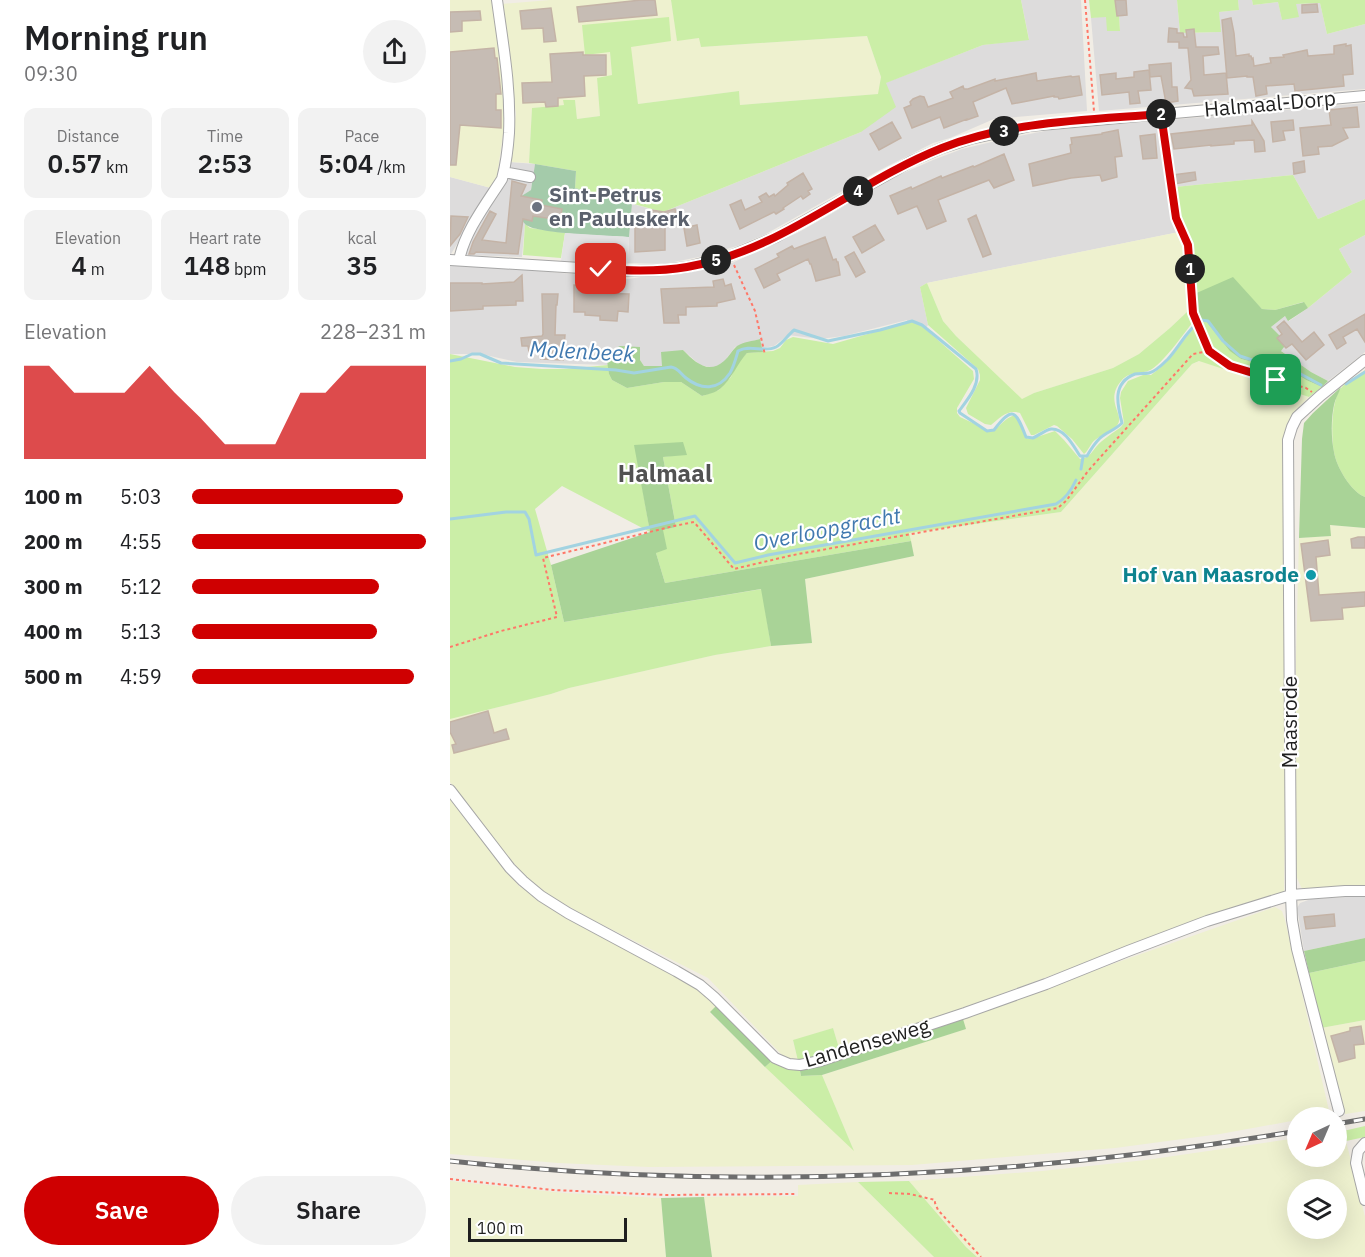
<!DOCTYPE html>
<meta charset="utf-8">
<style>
body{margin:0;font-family:"IBM Plex Sans",sans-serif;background:#f2f2f2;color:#202124;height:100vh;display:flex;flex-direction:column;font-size:22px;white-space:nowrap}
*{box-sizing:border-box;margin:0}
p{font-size:20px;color:#757577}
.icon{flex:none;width:33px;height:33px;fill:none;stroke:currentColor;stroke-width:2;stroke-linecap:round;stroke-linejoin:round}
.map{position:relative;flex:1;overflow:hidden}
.details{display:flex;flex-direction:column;background:#fff;width:450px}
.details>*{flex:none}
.needle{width:39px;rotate:224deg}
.buttons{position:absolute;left:837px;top:1107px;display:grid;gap:12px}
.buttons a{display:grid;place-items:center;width:60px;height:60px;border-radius:50%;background:#fff;box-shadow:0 6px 24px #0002;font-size:30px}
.scale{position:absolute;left:18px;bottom:15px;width:159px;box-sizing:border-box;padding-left:6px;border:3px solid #1f1f1f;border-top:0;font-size:16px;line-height:21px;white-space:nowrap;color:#1f1f1f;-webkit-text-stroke:4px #fff;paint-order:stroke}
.pin{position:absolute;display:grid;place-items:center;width:51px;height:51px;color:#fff;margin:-26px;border-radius:12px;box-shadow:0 3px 9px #0006}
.km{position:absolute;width:30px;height:30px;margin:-15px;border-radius:50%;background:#222;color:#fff;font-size:16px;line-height:30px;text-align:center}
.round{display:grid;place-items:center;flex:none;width:63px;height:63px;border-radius:32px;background:#f2f2f2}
.summary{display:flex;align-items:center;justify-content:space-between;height:102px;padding:0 24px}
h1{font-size:33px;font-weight:600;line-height:45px}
.figures{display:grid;grid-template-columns:repeat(3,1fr);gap:9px;height:102px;padding:6px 24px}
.figures div{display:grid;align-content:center;border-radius:12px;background:#f2f2f2;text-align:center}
.figures b{font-size:26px;font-weight:600}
.figures small{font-size:16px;font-weight:400}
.figures p{font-size:16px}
.chart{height:168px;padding:12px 24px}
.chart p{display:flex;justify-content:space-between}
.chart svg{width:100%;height:108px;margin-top:6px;fill:#cf0001;opacity:.7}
.action{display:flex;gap:12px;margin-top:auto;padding:12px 24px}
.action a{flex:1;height:69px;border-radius:36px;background:#cf0001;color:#fff;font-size:24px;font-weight:600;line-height:69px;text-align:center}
.action a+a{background:#f2f2f2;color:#202124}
ul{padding:0 24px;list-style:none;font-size:20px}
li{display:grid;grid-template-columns:96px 72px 1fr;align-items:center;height:45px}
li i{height:15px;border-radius:8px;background:#cf0001}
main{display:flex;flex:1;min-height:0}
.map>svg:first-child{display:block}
.residential{fill:#dddcdc}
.farmland{fill:#eef1cf;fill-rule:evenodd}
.grass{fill:#cbeea7}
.forest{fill:#a9d397}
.cemetery{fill:#a4cbaa}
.parking{fill:#e3e3e3}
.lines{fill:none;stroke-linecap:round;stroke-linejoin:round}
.stream{stroke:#a2d3e1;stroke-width:3}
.building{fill:#c6bcb4;stroke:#c4b3a6;stroke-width:1.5}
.minor-casing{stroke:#a6a6a6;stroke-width:12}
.path{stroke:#ff7768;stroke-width:2;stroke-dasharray:3 3;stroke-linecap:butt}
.minor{stroke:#fff;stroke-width:10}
.rail-casing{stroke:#6d6d6d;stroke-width:5}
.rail{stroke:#fff;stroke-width:3;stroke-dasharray:9;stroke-linecap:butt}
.route-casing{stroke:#fff;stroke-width:12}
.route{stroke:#cf0001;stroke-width:8}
.worship-dot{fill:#6b7280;stroke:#fff;stroke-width:2}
.culture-dot{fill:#0f9aa8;stroke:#fff;stroke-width:2}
.labels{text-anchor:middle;stroke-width:4.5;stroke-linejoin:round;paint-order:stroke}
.street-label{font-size:21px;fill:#1f1f1f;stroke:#fff}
.worship-label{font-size:21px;font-weight:bold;fill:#5b616d;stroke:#fff;text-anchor:start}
.culture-label{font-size:21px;font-weight:bold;fill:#0d838f;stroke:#fff;text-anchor:end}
.water-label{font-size:22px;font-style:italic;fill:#4179af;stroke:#fff}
.quarter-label{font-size:24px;font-weight:bold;fill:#525252;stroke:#fff}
</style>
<main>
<section class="details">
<div class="summary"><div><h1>Morning run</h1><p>09:30</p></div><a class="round"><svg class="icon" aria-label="share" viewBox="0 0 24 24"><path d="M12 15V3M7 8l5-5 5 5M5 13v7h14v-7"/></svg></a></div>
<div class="figures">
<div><p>Distance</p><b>0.57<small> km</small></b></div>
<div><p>Time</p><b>2:53</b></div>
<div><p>Pace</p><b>5:04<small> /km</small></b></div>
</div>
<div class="figures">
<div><p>Elevation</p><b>4<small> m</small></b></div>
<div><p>Heart rate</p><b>148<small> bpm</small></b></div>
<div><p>kcal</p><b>35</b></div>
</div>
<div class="chart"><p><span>Elevation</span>228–231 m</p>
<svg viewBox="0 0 160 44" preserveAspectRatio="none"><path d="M0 44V6L10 6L20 17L30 17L40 17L50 6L60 17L70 27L80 38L90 38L100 38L110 17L120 17L130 6L140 6L150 6L160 6V44z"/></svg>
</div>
<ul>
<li><b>100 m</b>5:03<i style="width:90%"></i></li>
<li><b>200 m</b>4:55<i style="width:100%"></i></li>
<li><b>300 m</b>5:12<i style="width:80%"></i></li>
<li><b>400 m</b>5:13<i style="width:79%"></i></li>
<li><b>500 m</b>4:59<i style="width:95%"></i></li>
</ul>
<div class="action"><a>Save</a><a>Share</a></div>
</section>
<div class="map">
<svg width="915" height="1257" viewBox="0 0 915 1257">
<rect width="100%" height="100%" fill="#f1ede5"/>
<path class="residential" d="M571 0H631L637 111 544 119 500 138 483 143 430 170 314 235 287 246 249 257 214 264 178 263 179 237 182 204 213 212 411 132 435 83 533 45 579 39Z
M668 0H727L730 33 770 32 769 12 789 10 788 0H802L803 5 828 2 832 20 846 4 870 3 877 34 915 24V89L649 111 641 18 656 16 670 31Z
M915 103V199L868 219 843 175 725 187 734 231 477 283 470 287 478 325 475 329 463 322 458 323 457 320 394 336 370 339 338 335 324 346 312 348 310 339 285 347 274 362 266 367H260L250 365 233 350 212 366H194L190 360 162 350 157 361 158 365 67 362 31 354H0V265L67 269 178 279 282 263 349 232 449 175 483 160 512 149 558 138 600 130Z
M60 162 85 164 81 190 71 197 66 207 75 224 72 257 12 255 55 180Z
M0 177 41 188 1 254H0Z
M915 235V352L878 381 861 372 830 350 821 327 835 316 839 321 858 308 902 272 889 249Z
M915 896V938L854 951 847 908 850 903 861 899Z"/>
<path class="farmland" d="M0 0H43L55 90 56 113 47 177 41 188 0 177Z
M100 0H221L227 40 250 38 251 47 417 36 431 77 429 94 290 105 289 91 188 104 180 47 133 25 135 55 160 51 162 75 147 78 150 116 127 119 125 100 114 101V105L82 108 79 163 60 162 66 114 52 4Z
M734 231 738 311 720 328 689 354 663 368 584 393 571 400 506 336 493 321 477 283Z
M750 361 859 397 843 413 836 426 838 631 834 892 670 950 508 1010 389 1048 383 1028 343 1041 348 1061 334 1057 258 978 137 917 88 889 74 875 46 842 0 782V719L101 694 119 688 265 655 321 646 362 643 355 579 464 556 458 533 611 512 742 364Z
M880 525 915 528V885L853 889 851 887 845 873 846 657 849 538 880 536Z
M0 797 69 886 113 914 249 987 268 1004 260 1013 359 1109 403 1149 372 1075 515 1029 513 1019 594 988 825 907 832 911 835 920 880 1115 865 1117 848 1118 847 1120 770 1134 665 1148 462 1165 199 1167 108 1163 0 1154Z
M915 1020V1111L895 1114 871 1028Z
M887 1132H889L892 1134 896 1141 915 1217V1257H527L516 1247 459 1181 592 1171 696 1160 847 1138 848 1156H886ZM848 1190H886V1228H848Z
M0 1181 115 1193 211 1198 216 1257H0Z
M408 1182 484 1257H262L254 1197 348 1196V1185Z"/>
<path class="grass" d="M221 0H571L579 40 533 45 436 83 446 107 411 132 213 212 125 188 126 171 79 163 82 108 114 105 113 100H125L127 119 150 116 147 78 162 75 160 52 135 55 132 25 219 17 221 41 181 47 188 104 289 91 290 105 428 94 431 77 417 36 251 47 249 38 227 41Z
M639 0H668L670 31H657L656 17 641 18Z
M727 0H788L789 10 769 12 771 32 730 33Z
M802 0H915V24L877 34 870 3 846 4 849 17 832 20 828 2 803 5Z
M843 175 868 219 915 199V235L889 249 902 272 858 308 853 302 825 310 812 309 801 298 743 294 748 316C735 331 717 359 702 369 693 375 681 370 672 380 654 400 674 414 668 424 664 431 652 434 645 440 640 444 639 450 634 454L622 439 607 426 604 425 584 435H581L570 413C557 409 550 418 541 425L535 424 518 414 516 408 530 380V375L528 369 478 325 470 287 477 283 493 321 506 336 572 399 584 393 663 368 689 354 720 328 738 311 734 231 725 187Z
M75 224 80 228 115 233 111 258 73 255Z
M463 321 472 326 523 371 524 379 507 408V413L510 417 540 431C550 428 554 418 565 415 571 421 572 432 578 439L584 438 605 431 614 440 630 459C639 458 641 453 646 447 653 439 663 433 671 427L674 423 670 398 671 392 678 381 693 375H701L710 368 750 321H756L791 359 847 374 856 380 872 387 859 397 749 361 742 364 611 512 459 533 461 541 215 583 206 553 213 530 226 527 213 457 236 454 185 445 200 532 112 486 85 509 101 565 114 622 312 589 321 646 265 655 119 688 101 694 0 719V354L65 367 92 369H115L158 365 159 374 162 380 177 388 214 382H231L252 396 269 390 281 377 288 362 297 353 323 351 330 348 336 340 343 337 383 344Z
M915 370V497C901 492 886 466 884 452 881 437 881 398 892 387 896 382 909 375 915 370Z
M915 961V1020L871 1028 859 973Z
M383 1028 389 1048 348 1061 343 1040Z
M324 1059 349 1067 351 1076 372 1075 404 1151 315 1067Z
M915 1126V1137L896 1141 892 1134 889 1132Z
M459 1181 516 1247 527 1257H484L408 1182Z"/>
<path class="forest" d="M783 277 812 309 825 310 854 302 858 308 838 321 835 316 821 327 837 343 831 351 861 372 878 381 872 387 856 380 847 374 791 359 780 351 756 321H750L748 316 742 295Z
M310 339 313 352 297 353C287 364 282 379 270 389 265 393 258 394 252 396L231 382H214L177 388 162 380 159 374 157 361 162 350 170 346 190 347V360L194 366H212L211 352 233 350C245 362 258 375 274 361 279 357 282 350 287 346 293 342 303 341 310 339Z
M891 387C889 393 885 399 884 405 881 419 881 438 884 452 886 466 901 492 915 497V528L880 525 881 536 849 538 852 439 854 423 863 413Z
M233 442 237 455 213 457 226 527 213 530 217 549 206 553 215 583 461 541 464 556 355 579 362 643 321 646 311 589 114 622 101 565 200 532 184 445Z
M915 938V961L859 973 854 951Z
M268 1004 324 1059 315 1067 260 1012Z
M513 1019 516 1029 372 1075 351 1076 348 1061 434 1034 437 1043Z
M254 1197 262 1257H216L211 1198Z"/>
<path class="cemetery" d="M85 164 126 171 125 188 182 204 179 237C162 236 84 234 75 224 71 220 69 212 66 207L70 197 81 190Z"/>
<path class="parking" d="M115 233 179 237 178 263 111 261Z"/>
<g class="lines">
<path class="stream" d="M0 361 11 359 22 354H30L51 363 166 370 184 373 221 367C228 368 230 373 236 378 251 390 268 391 280 373 284 366 286 358 288 351 300 344 314 353 326 347 332 344 338 335 344 330L378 341 430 330 462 321 472 325 526 369C531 384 518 399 509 411L510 413 537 431 544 430C563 405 566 411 576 437L583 438C588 436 595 430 601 429 615 428 624 447 630 456H637C641 449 645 443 650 438 657 432 665 430 672 423 667 404 662 383 685 374 690 373 694 374 699 373 705 372 713 364 718 359 730 346 736 331 751 320L758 321 773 341 790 356 802 360 834 365 871 385
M896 384 915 372
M631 469 633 457
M0 519 56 512H75L79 519 86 555 245 516 285 563 318 555 606 504C615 499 622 489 626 480"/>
</g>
<path class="building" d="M191 0H205L207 15 129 22 127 7Z
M665 0H676L677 15 667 16Z
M867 4 868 12 852 13V5Z
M101 8 106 41 94 42 93 28 72 29 70 11Z
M30 11 31 20 12 21V31L0 32V12Z
M781 18 784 33 786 56 799 54V56H801L802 59 803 58 804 66 821 63 820 58 834 57 833 55 857 50 858 56 884 54V46L896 44V46L901 45 903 74 893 75 894 86 845 91 844 84 816 86 817 94 806 96 803 77H797V76L777 78 772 20Z
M719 28 727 29V33H733L734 37H737L736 30 744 29 746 47H768L769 54 753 56 754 75 776 73 778 94 744 96 742 89 735 88 741 80 738 48H729V42H718Z
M44 48 45 58H47L51 94H46V110H51V128L10 125 6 165H0V52Z
M133 52V55H156V75L134 76 135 96 108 98V106L96 107 95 102 73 103 72 83 102 82 100 54Z
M721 63 722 87H727L728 101 716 103 711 76 700 77 699 65Z
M699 70 701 90 688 91 690 103 680 104 679 92 652 95 650 75 666 73V79L684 77V72Z
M586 73 587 81 621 76 622 77 629 76 632 95 609 99 608 97H604V96L562 104 556 88 523 102 528 116 517 120V119L494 128 490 117 462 128 454 108 461 105 460 102 463 99 470 96 474 97 478 107 503 98 500 92 513 86 514 89H518L545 79V81Z
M907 107 909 127 893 128 898 138 882 146 868 147 869 154 853 156 850 128 881 125 879 110Z
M843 120 844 130 833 131 835 140 823 142 821 122Z
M802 121 814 141 815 151 805 152 804 140 784 141V144L772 145 761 146V145L724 149 721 134 802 125Z
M442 122 451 138 429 150 420 134Z
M668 130 672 156 665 157 667 177 652 181 650 175 621 178 583 186 579 164 621 153 620 145 622 144 621 138 652 134V133Z
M705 134 707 158 693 159 690 136Z
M554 154 564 180 544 188 539 180 488 200 496 221 477 229 467 206 448 214 440 196 461 187 462 189 491 176 492 178 523 166 524 167Z
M854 161 855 172 844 174 843 163Z
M745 172 746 180 725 184 723 175Z
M353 173 362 189 358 191 360 194 353 199 351 196 333 208 334 209 326 214 324 212 290 229 280 205 291 200 295 210 312 202 309 197 316 193 319 197 324 194 325 196 338 185 337 183Z
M62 181 76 185 71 196 92 200 91 205 112 209 110 220 83 216 82 221 73 219 68 254 26 252 24 254H19L23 242 40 211 46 214 32 240 56 243Z
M225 209 227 217 215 221V250L185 252V227H198L202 210 214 212Z
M526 215 541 254 533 257 518 219Z
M1 216 18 217 10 234 0 246Z
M247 225 250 243 237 246 234 228Z
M425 225 434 240 412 253 403 237Z
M375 237 383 260 386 259 387 262H388L390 275 366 281 361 264H360L358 259 327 274 330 280 314 288 305 269 329 257 327 254 342 246 344 249Z
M404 252 415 272 406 277 395 257Z
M72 275 73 301H66V305L33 306V309L0 311V283H32V284L64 282Z
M273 279 275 286 281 284 285 299 267 303V306L236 307V315H228L229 323H214L211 289 264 287 263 281Z
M141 282 145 286V293L179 294 178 312 168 311 167 321 150 320V316L135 315V312H124V285L136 286Z
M92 294H108L107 305H106L105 335H115L113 360 91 359V352H79L78 346H72L71 338 92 336 93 334Z
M915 314V342L907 329 893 337 896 343 887 349 879 335Z
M834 321 852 342 864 332 874 345 856 360 842 344 836 348 827 338 832 334 827 327Z
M908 537H915V548H902L901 539Z
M878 540 880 555 866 557 869 595 915 592V606L892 608 893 619 861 621 851 544Z
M38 711 44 733 56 729 59 739 4 753 2 745 6 744 0 732V722Z
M884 914 885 926 856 929 854 917Z
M911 1026 914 1044 904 1045 905 1058 889 1062 881 1036 900 1031V1028Z"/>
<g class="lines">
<g class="minor-casing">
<path id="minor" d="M54 172 80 177
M0 260 179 271 213 270 237 267 280 256 326 237 462 161 492 148 520 139 580 126 915 96
M9 260C15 231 36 204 52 179 56 164 58 148 59 133 61 87 53 45 47 0
M0 790 60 868 73 881 91 896 118 913 226 971 250 985 264 997 325 1058 339 1064 350 1065 370 1061 515 1013 596 984 678 951 757 921 841 895 895 891H915
M889 1111 847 949 842 920 841 895 838 440 842 427 847 417 870 396 915 360
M915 1143 908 1151 906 1163 915 1200"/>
</g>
<path class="path" d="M635 0 644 111
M712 123 726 217 738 245 743 313 758 350
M284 265 305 311 315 355
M0 647 51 631 107 617 93 558 224 526 244 522 284 569 343 555 608 508 616 501 638 471 743 354 759 351 781 366 856 388 862 392
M0 1179 103 1190 216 1195 347 1194
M439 1193 460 1194 485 1200V1203L488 1210 531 1257"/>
<use href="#minor" class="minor"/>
<g class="rail-casing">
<path id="rail" d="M886 1124 915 1119
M0 1161C282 1191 568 1178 848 1131"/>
</g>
<use href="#rail" class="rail"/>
</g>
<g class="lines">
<g class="route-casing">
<path id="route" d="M151 269C180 271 209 272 237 267 332 251 404 183 492 148 560 121 639 120 711 114L726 218 738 245 743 313 759 351 780 366 826 380"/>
</g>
<use href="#route" class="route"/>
</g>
<circle class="worship-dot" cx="87" cy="207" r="6"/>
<circle class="culture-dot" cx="861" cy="575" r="6"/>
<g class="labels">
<g class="street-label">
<text transform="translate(820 104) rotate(-5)" y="7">Halmaal-Dorp</text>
<text transform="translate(840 722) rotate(-90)" y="7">Maasrode</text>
<text transform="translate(417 1043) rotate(-16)" y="7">Landenseweg</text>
</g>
<g class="worship-label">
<text x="99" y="202">Sint-Petrus<tspan x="99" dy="24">en Pauluskerk</tspan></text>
</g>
<g class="culture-label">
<text x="849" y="582">Hof van Maasrode</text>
</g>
<g class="water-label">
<text transform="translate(132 351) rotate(3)" y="8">Molenbeek</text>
<text transform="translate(377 529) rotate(-11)" y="8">Overloopgracht</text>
</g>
<g class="quarter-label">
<text x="215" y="482">Halmaal</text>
</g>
</g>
</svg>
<div class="buttons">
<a><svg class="needle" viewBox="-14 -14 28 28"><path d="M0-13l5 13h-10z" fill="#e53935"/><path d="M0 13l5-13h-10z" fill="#757577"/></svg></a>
<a><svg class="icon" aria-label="layers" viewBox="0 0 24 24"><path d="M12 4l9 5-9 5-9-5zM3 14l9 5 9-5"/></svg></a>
</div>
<div class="scale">100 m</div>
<div class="pin" style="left:826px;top:380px;background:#1e9e55"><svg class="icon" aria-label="arrive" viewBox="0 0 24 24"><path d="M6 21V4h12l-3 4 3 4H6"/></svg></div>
<div class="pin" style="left:151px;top:269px;background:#d93025"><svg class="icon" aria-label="check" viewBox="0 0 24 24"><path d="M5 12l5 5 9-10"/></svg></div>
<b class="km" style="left:740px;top:269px">1</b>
<b class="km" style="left:711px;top:114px">2</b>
<b class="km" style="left:554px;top:131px">3</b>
<b class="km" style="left:408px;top:191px">4</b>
<b class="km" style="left:266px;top:260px">5</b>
</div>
</main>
